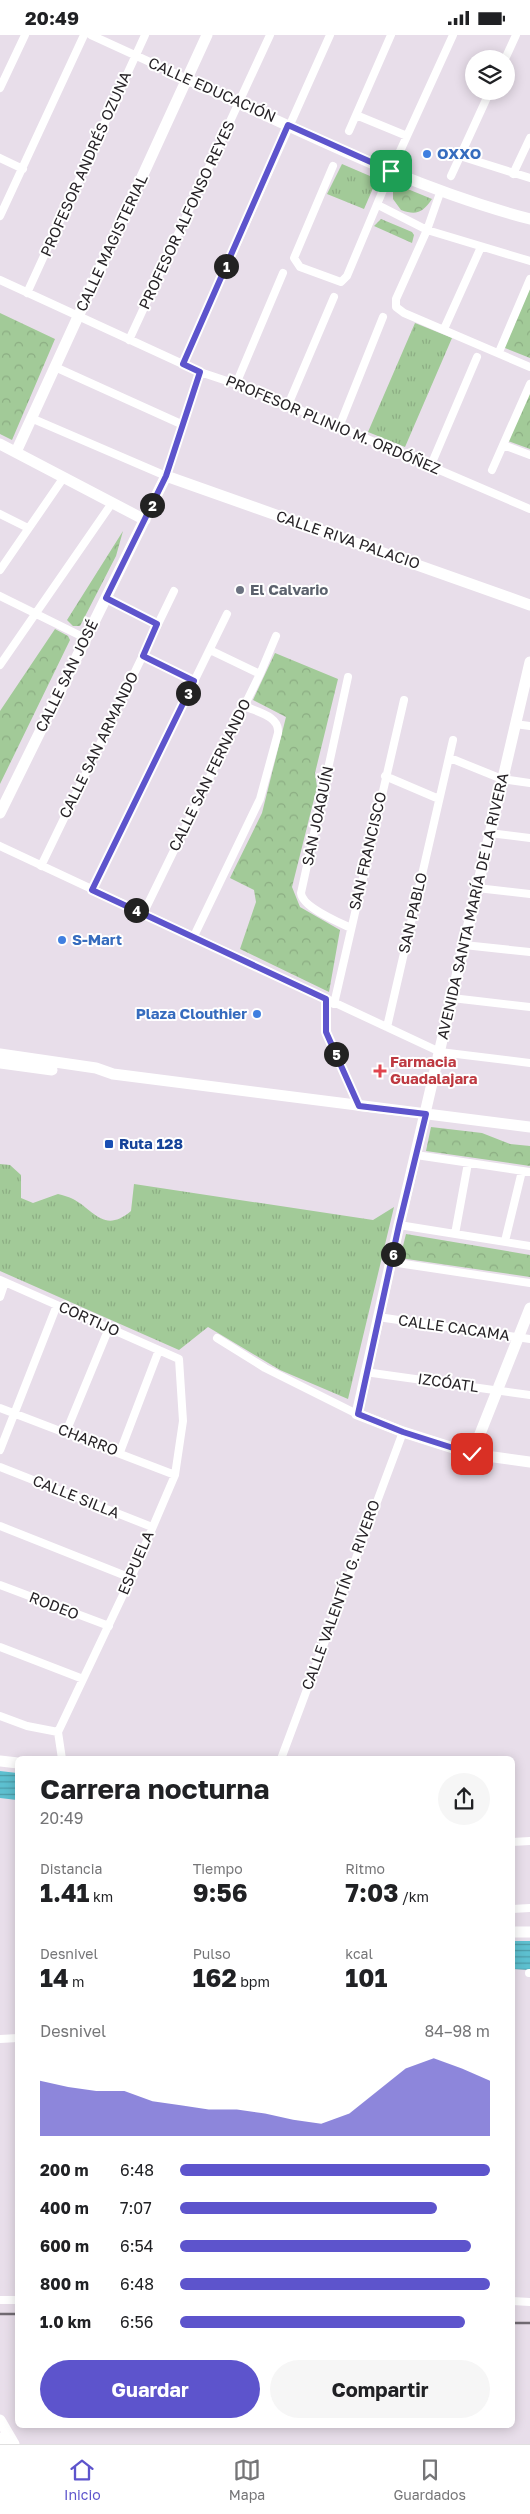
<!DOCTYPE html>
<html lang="es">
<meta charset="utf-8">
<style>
body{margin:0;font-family:"Golos Text",sans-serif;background:#f6f6f6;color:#202124;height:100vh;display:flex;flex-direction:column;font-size:19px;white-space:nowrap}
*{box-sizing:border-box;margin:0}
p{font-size:16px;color:#757577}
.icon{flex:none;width:28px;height:28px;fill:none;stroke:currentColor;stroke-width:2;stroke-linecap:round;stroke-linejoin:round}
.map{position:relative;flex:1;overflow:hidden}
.sheet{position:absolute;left:15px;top:1721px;width:500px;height:672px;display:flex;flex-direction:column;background:#fff;border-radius:8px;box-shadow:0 2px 12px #0003}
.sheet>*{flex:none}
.fabs{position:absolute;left:465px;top:15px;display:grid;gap:10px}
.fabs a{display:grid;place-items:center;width:50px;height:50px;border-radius:50%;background:#fff;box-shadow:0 2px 12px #0003;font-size:25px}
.pin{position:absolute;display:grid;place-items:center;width:42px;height:42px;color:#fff;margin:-21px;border-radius:10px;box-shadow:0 2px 8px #0006}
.km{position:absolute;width:25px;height:25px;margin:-12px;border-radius:50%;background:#222;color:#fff;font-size:14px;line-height:25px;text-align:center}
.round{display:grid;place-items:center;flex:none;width:52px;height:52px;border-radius:26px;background:#f6f6f6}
.overview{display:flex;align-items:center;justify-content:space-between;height:85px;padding:0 25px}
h1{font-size:28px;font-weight:700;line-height:38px}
.stats{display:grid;grid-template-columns:repeat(3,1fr);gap:8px;height:85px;padding:5px 25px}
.stats div{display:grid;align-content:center}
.stats b{font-size:25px;font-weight:700}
.stats small{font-size:14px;font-weight:400}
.stats p{font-size:14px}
.chart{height:140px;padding:10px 25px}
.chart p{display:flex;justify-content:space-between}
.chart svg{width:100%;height:90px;margin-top:5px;fill:#5d54cc;opacity:.7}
.button{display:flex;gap:10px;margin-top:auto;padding:10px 25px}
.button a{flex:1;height:58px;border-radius:30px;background:#5d54cc;color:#fff;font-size:20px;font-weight:700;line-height:58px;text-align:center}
.button a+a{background:#f6f6f6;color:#202124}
ul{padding:0 25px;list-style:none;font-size:16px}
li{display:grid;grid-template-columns:80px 60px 1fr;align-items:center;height:38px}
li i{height:12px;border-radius:6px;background:#5d54cc}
.status{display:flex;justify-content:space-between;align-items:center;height:35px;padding:0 25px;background:#fff;direction:ltr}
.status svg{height:14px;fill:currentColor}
.dock{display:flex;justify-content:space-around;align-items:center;height:70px;border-top:1px solid #e0e0e0;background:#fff;font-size:14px;color:#757577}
.dock a{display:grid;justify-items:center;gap:2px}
.dock .selected{color:#5d54cc}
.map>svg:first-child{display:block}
.grass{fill:url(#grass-tufts)}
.park{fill:url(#park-crowns)}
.water{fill:url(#water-rules)}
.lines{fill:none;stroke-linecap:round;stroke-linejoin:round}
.street{stroke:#fff;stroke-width:8}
.secondary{stroke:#fff;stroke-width:11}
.rail{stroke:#716b72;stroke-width:2.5}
.route-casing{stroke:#fff;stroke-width:10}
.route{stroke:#5d54cc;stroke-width:6}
.shop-dot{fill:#3f7fe0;stroke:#fff;stroke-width:2}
.worship-dot{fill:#6b7280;stroke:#fff;stroke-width:2}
.health-dot{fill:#e0444e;stroke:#fff;stroke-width:2}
.transit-dot{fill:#1a4fb4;stroke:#fff;stroke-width:2}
.labels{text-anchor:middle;stroke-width:4;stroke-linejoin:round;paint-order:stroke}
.street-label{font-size:15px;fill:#272327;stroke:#fff}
.shop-label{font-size:15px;font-weight:bold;fill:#366cbe;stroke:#fff;text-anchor:start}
.worship-label{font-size:15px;font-weight:bold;fill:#5b616d;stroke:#fff;text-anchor:start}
.health-label{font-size:15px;font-weight:bold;fill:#be3a42;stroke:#fff;text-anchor:start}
.transit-label{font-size:15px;font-weight:bold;fill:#164399;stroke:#fff;text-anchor:start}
</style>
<div class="status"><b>20:49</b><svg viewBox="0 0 49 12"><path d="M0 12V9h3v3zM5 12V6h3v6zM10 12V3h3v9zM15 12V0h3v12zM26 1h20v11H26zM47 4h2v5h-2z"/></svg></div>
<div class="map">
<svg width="530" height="2409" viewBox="0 0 530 2409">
<defs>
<pattern id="grass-tufts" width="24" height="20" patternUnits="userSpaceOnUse" patternTransform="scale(1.25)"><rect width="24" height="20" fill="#a2ca98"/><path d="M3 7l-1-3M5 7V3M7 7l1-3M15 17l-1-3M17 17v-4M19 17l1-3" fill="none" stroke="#8cad83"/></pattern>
<pattern id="park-crowns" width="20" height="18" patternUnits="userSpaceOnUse" patternTransform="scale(1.25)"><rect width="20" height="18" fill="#a2ca98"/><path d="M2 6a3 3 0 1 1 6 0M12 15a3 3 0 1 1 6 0" fill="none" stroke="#8cad83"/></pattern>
<pattern id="water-rules" width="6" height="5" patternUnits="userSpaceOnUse" patternTransform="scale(1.25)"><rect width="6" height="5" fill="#5dc0d0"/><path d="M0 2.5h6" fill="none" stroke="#4d9ca9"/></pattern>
</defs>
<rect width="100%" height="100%" fill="#e8deea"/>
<path class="grass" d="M342 129 377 144 364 174 327 159Z
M415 288 452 303 405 412 368 397Z
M0 1129 10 1130 21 1140V1163L33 1168 58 1159C63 1160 69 1162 73 1164 94 1175 104 1199 131 1176L134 1149 373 1185 394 1172 348 1364 280 1335 208 1292 179 1315 0 1236Z"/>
<path class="park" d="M393 148 432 164C423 177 417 181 401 175L393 164Z
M381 184 412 197 414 200 412 208 374 191Z
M530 253V323L505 313 504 309Z
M0 278 55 304 12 405 0 399Z
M530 355V414L508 406Z
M123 496 116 521 80 591H73L67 585Z
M55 594 68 601 70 605 0 749V676Z
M275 618 338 644 315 738 317 752 292 852 300 872 340 895 329 957 240 914 256 867 254 855 230 843 262 778 286 682 253 665Z
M431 1092 482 1098 510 1109 530 1111V1131L426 1116Z
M406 1199 530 1220V1242L400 1223Z"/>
<path class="water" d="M0 1736 17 1738V1765L0 1763Z
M512 1906H530V1935L513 1934Z"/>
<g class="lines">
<path class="street" d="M91 0 187 44
M505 24 516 0
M0 53 25 0
M356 80 407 101
M349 96 391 0
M460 121 530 143
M0 123 23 134
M333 131 294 223 300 232 341 247 347 241 391 136 453 0
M513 139 530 103
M451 141 490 56
M441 155 427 195 396 264V272L404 278 530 332
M378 170 427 195 530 226
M0 181 84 0
M0 245 200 337 236 349 288 370 530 474
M27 258 145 0
M444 294 481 212
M129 305 270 0
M499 317 530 244
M183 329 330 0
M55 332 181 389
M236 349 283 238
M288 370 334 262
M31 383 166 441 200 337
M339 392 383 282
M503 410 530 420
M431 430 477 322
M492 435 530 349
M0 479 28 493
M0 535 64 442
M0 561 85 603
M106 563 157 589
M210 615 260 639
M143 621 194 646
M0 630 112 468
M348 642 301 858C302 872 338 887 351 893
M515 689 530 691
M450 723 502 744 530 748
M385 741 439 764
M489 798 530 803
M0 811 440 1017 530 1028
M41 831 174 556
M477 853 530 859
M92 855 227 579
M143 879 260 639 276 601
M194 901 260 764 278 698C280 681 257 677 244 671
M464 910 530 917
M452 963 530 972
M326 965V997L359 1071
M334 969 404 665
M387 992 453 705
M416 1120 530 1137
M399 1190 530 1211
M455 1199 468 1128
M505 1206 522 1136
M391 1227 530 1248
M0 1245 179 1324 183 1386 175 1440 131 1543 58 1697 62 1724
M0 1262 5 1247
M378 1282 530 1304
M217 1303 265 1333 357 1379
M365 1337 530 1360
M0 1373 175 1440
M66 1397 109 1293
M0 1415 57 1270
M120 1417 159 1315
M0 1432 152 1492
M0 1491 131 1543
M0 1550 109 1591
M0 1612 83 1644
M0 1681 27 1691 58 1697
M281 1724 403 1397
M512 1807 530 1806
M512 1874 530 1873
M529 1938H530
M0 2004 18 2003
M0 2265H18
M512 2266 530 2267"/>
<path class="secondary" d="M187 44C299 95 411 153 530 184
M0 409 145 485
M16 417 207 0
M530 627 399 1190 357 1379 403 1397 472 1419 530 1427
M0 778 166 441 530 570
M0 1019 96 1033 113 1039 530 1092
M0 1028 52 1035
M472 1419 530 1273
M0 1726 18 1728
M512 1897H530
M0 2385 14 2409
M0 2403 3 2409"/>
<path class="rail" d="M0 2279H18
M512 2288H530"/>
</g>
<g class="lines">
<g class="route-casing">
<path id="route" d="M391 136 288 90 183 329 200 337 166 441 106 563 157 589 143 621 194 646 92 855 326 964V997L359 1071 426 1079 399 1190 358 1379 403 1397 472 1419"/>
</g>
<use href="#route" class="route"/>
</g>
<g class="shop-dot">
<circle cx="427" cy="119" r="5"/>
<circle cx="62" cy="905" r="5"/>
<circle cx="257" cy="979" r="5"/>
</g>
<circle class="worship-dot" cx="240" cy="555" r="5"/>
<path class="health-dot" d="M377.5 1028.5h5v5h5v5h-5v5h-5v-5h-5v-5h5z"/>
<rect class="transit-dot" x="104" y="1104" width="10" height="10" rx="2.5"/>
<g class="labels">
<g class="street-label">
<text transform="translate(212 55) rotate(24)" y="5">CALLE EDUCACIÓN</text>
<text transform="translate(86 129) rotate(-66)" y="5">PROFESOR ANDRÉS OZUNA</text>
<text transform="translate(187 180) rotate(-65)" y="5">PROFESOR ALFONSO REYES</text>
<text transform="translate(112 208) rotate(-65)" y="5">CALLE MAGISTERIAL</text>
<text transform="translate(333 390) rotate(23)" y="5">PROFESOR PLINIO M. ORDÓÑEZ</text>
<text transform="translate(348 505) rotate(19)" y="5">CALLE RIVA PALACIO</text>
<text transform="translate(67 641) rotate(-64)" y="5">CALLE SAN JOSÉ</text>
<text transform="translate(99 710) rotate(-64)" y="5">CALLE SAN ARMANDO</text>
<text transform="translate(210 740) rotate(-64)" y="5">CALLE SAN FERNANDO</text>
<text transform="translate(318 781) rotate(-78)" y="5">SAN JOAQUÍN</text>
<text transform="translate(368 816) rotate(-77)" y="5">SAN FRANCISCO</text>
<text transform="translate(473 871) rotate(-77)" y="5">AVENIDA SANTA MARÍA DE LA RIVERA</text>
<text transform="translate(413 878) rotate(-77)" y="5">SAN PABLO</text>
<text transform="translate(89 1284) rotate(24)" y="5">CORTIJO</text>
<text transform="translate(454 1293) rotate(8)" y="5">CALLE CACAMA</text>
<text transform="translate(448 1348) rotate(8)" y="5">IZCÓATL</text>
<text transform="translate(88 1405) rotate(21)" y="5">CHARRO</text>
<text transform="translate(76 1462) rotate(22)" y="5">CALLE SILLA</text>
<text transform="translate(136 1528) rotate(-67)" y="5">ESPUELA</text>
<text transform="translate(341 1560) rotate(-70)" y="5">CALLE VALENTÍN G. RIVERO</text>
<text transform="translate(54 1571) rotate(21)" y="5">RODEO</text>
</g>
<g class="shop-label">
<text x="437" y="124">OXXO</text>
<text x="72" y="910">S-Mart</text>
<text x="247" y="984" text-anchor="end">Plaza Clouthier</text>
</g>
<g class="worship-label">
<text x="250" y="560">El Calvario</text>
</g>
<g class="health-label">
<text x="390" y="1032">Farmacia<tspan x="390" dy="17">Guadalajara</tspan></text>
</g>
<g class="transit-label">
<text x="119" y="1114">Ruta 128</text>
</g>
</g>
</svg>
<div class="fabs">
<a><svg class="icon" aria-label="layers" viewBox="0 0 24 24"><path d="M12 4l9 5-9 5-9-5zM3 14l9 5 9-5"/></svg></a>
</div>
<div class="pin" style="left:391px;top:136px;background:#1e9e55"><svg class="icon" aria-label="arrive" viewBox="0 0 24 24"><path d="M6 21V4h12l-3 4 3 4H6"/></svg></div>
<div class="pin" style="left:472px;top:1419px;background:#d93025"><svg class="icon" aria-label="check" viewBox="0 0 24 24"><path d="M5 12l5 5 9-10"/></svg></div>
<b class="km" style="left:226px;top:231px">1</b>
<b class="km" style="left:152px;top:470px">2</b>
<b class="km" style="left:188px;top:658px">3</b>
<b class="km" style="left:136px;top:875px">4</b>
<b class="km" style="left:336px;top:1019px">5</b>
<b class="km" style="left:393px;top:1219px">6</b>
<section class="sheet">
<div class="overview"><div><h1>Carrera nocturna</h1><p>20:49</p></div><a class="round"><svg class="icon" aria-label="share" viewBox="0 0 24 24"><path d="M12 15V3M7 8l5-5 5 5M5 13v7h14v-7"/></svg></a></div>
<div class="stats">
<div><p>Distancia</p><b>1.41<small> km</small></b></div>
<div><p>Tiempo</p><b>9:56</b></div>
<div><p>Ritmo</p><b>7:03<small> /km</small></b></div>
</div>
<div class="stats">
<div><p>Desnivel</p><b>14<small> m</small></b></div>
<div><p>Pulso</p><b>162<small> bpm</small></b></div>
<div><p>kcal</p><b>101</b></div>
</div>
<div class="chart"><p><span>Desnivel</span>84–98 m</p>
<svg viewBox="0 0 160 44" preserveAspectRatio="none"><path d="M0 44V17L10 20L20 22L30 22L40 27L50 29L60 31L70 31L80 33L90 36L100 38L110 33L120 22L130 11L140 6L150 11L160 17V44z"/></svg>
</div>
<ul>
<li><b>200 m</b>6:48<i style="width:100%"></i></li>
<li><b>400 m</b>7:07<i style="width:83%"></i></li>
<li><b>600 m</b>6:54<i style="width:94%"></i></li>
<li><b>800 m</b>6:48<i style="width:100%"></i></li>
<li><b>1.0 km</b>6:56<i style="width:92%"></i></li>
</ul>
<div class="button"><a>Guardar</a><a>Compartir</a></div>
</section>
</div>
<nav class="dock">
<a class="selected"><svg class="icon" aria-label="home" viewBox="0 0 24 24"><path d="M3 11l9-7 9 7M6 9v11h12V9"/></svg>Inicio</a>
<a><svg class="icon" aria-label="map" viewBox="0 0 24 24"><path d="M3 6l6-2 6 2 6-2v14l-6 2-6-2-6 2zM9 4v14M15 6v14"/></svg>Mapa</a>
<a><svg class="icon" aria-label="saved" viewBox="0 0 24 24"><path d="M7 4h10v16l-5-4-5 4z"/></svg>Guardados</a>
</nav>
